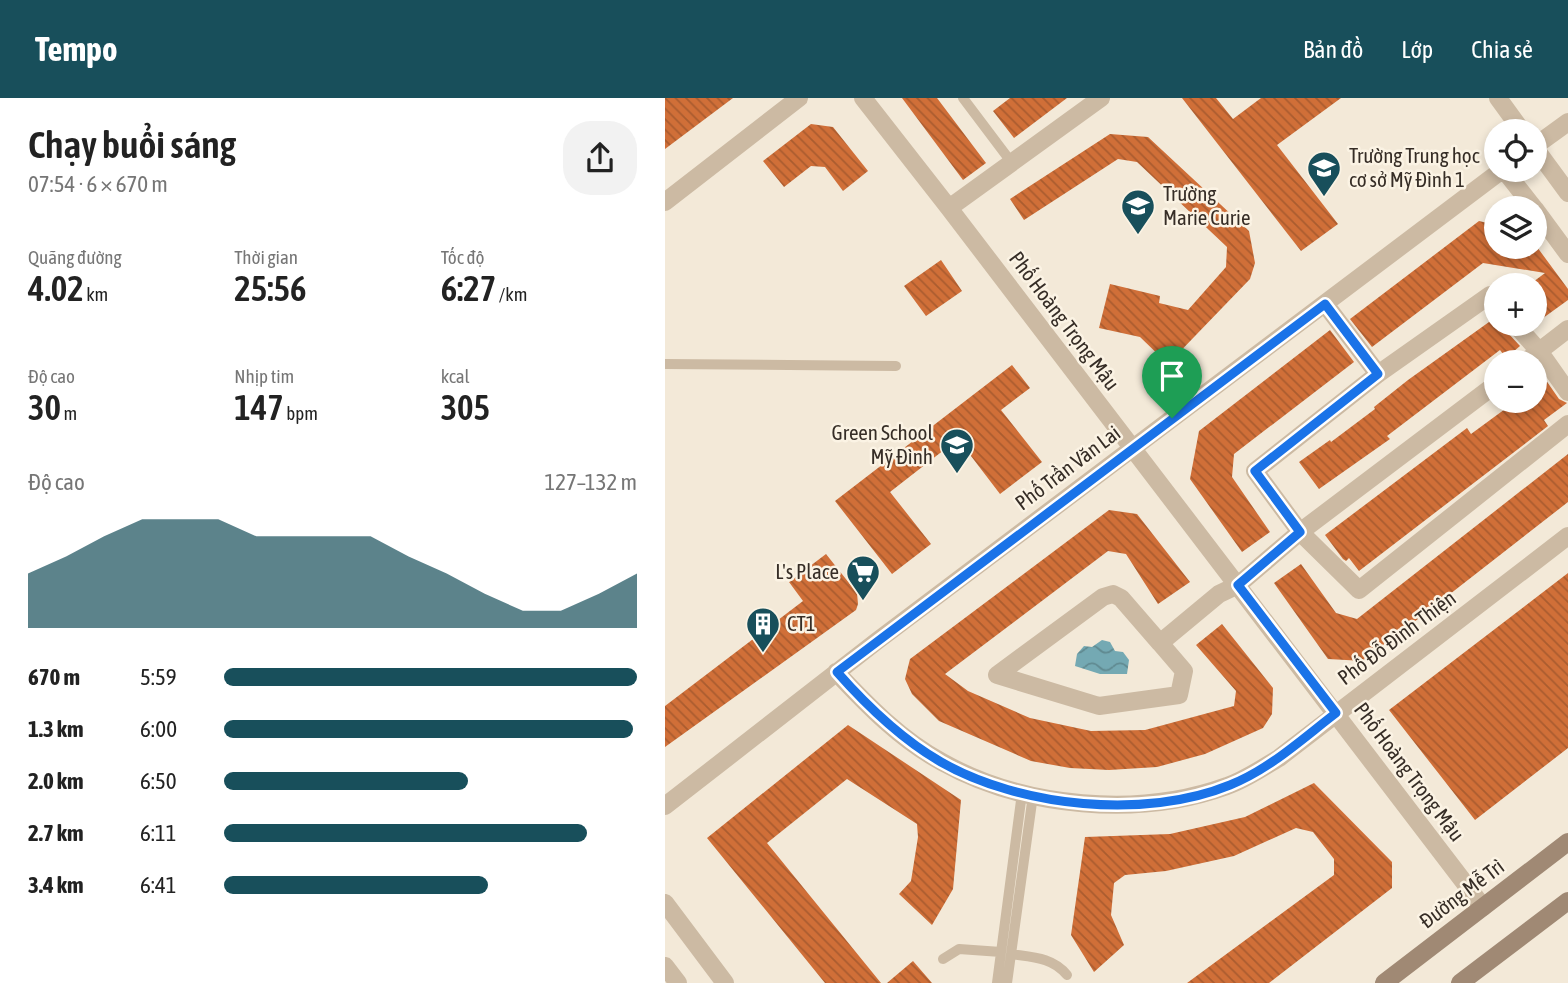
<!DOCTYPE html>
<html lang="vi">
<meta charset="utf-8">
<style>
body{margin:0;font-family:"Asap Condensed",sans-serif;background:#f2f2f2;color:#222;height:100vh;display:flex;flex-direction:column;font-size:26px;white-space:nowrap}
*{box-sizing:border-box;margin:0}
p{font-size:23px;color:#767676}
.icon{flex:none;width:38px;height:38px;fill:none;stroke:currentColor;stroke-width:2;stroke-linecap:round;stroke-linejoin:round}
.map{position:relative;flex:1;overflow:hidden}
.panel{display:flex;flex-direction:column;background:#fff;width:665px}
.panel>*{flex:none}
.tools{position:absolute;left:819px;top:21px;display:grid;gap:14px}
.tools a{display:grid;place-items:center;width:63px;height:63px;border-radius:50%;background:#fff;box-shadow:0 4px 10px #0003;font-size:35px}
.pin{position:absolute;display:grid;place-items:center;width:60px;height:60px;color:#fff;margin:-72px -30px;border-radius:50% 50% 50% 0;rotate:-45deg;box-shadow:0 0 7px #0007}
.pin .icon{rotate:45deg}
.round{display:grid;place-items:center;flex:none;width:74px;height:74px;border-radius:28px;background:#f2f2f2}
.head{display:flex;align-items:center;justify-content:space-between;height:119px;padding:0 28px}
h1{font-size:38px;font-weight:600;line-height:52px}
.figures{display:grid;grid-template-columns:repeat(3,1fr);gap:10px;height:119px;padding:7px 28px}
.figures div{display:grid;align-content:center}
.figures b{font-size:35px;font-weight:600}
.figures small{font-size:19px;font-weight:400}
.figures p{font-size:19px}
.chart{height:196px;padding:14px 28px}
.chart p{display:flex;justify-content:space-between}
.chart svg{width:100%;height:126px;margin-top:7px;fill:#184f5b;opacity:.7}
ul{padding:0 28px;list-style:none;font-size:23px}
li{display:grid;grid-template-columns:112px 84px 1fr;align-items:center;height:52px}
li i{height:18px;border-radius:9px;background:#184f5b}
header{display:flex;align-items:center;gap:42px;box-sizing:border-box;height:98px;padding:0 35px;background:#184f5b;color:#fff}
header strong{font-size:33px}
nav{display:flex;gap:38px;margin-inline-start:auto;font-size:24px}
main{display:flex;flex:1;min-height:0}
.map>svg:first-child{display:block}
.water{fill:url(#water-waves)}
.building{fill:url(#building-back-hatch)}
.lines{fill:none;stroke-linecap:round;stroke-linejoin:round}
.service{stroke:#ccbaa3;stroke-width:10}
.minor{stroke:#ccbaa3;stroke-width:18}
.secondary{stroke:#a08974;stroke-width:18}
.route-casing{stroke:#fff;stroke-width:14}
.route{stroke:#1a73e8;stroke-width:9}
.labels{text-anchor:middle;stroke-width:5;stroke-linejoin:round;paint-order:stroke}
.poi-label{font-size:21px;fill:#362d26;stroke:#fbf3e4;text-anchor:start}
.street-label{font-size:21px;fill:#362d26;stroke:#fbf3e4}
</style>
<header>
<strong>Tempo</strong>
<nav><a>Bản đồ</a><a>Lớp</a><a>Chia sẻ</a></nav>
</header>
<main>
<section class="panel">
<div class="head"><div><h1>Chạy buổi sáng</h1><p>07:54 · 6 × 670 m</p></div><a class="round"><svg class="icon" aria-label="share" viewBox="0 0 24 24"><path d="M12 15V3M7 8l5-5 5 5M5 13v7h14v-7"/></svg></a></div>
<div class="figures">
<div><p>Quãng đường</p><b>4.02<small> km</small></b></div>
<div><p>Thời gian</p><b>25:56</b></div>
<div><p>Tốc độ</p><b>6:27<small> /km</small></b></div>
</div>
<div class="figures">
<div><p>Độ cao</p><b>30<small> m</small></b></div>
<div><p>Nhịp tim</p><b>147<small> bpm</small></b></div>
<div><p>kcal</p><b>305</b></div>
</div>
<div class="chart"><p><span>Độ cao</span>127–132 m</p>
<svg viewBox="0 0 160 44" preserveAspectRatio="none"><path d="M0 44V25L10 19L20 12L30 6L40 6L50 6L60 12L70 12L80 12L90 12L100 19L110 25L120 32L130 38L140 38L150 32L160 25V44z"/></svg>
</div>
<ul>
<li><b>670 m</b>5:59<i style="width:100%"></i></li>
<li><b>1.3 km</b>6:00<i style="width:99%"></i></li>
<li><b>2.0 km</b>6:50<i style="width:59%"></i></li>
<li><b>2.7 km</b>6:11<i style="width:88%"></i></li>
<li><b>3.4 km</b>6:41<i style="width:64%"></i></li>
</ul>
</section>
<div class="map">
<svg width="903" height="885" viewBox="0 0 903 885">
<defs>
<pattern id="water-waves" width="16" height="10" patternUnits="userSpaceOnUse" patternTransform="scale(1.75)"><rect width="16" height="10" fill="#74a9b3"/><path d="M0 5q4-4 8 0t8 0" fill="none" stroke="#608a91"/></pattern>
<pattern id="building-back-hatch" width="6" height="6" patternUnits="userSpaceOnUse" patternTransform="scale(1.75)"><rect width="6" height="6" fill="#d06f38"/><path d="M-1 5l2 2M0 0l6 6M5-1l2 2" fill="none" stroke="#aa5c2f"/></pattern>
</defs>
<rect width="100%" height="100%" fill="#f3e9d8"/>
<path class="water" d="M437 542 445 544 450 553 458 554 464 562 462 576H435L410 568 412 556 419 548 427 549Z"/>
<path class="building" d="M0 0H68L0 51Z
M237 0H272L321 65 298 82Z
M345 0H402L349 40 328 13Z
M517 0H551L568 21 596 0H676L612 47 673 126 636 153Z
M146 26 168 29 203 73 178 93 160 69 146 68 119 89 98 63Z
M445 36 483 39 584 133 590 165 585 181 503 266 475 239 434 230 445 186 495 198 494 205 523 212 561 169 562 149 472 64 453 61 359 122 345 101Z
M814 123 831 127V149H872L903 191V202L867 228 865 226H870V189L872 187H864L880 175 818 165 707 249 685 221Z
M276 162 297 193 261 218 239 188Z
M831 219V226H839L842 234 855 248 841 260 835 252 722 338 725 341 654 391 634 364 665 342 666 344 710 311 709 309 743 282Z
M665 232 689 264 569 356 567 379 605 434 577 454 525 381 534 333Z
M347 267 365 290 336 312 377 364 335 396 293 341 225 394 266 446 227 476 170 403Z
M878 278 894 301 902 305 879 322 883 328 694 473 684 460 681 463 678 461 660 437 802 330 806 336 851 303H870V284Z
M903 356V404L699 563 663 561 609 485 636 466 671 515 692 521Z
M444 412 472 416 525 484 493 506 461 456 443 453 280 576 303 593 365 620 426 633 480 632 569 608 571 593 531 547 557 526 608 590 607 616 598 630 540 656 492 669 444 672 405 670 366 663 274 623 247 596 240 581 245 561Z
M161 456 192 495 193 506 191 512 0 649V608L138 503 124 484Z
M903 475V650L810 722 724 612Z
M183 627 296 702 288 791 267 827 234 796 246 783 253 739 252 726 182 681 102 745 216 885H160L42 740Z
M649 685 727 764V790L604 885H522L669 777V761L648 734 631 730 569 758 501 773 460 777 449 785 446 817 459 847 429 874 406 837 420 739 505 736 580 719Z
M248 863 267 885H222Z"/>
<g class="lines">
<path class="service" d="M298 0 347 65
M0 266 231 268
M346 856C366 859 388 859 402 877
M278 861 294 851 336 854
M332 885 357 695
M342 885 368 697"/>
<path class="minor" d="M198 0 284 110 818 809
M833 0 857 33
M870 48 903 24
M870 50 903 95
M839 72 869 110
M0 104 134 0
M284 110 436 0
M870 111 903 156
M831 204 825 197 713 276 590 373 635 434 694 492 903 326
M660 206 713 276
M850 226 874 253 903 294
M860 264 903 231
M495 545 519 573 514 597 434 608 332 577 438 499 448 496 456 500 495 545 554 496 573 487 635 434 831 286
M171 574C203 608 236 642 277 664 359 710 474 720 562 688 580 682 597 670 614 660L903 438
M0 708 212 543 837 72
M0 805 60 885
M0 868 13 885"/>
<path class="secondary" d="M719 885 903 744
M795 885 903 803"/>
</g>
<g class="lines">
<g class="route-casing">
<path id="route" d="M660 206 713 276 590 373 635 434 573 487 671 615C637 641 605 671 565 687 480 722 355 709 276 664 236 641 202 608 172 574Z"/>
</g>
<use href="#route" class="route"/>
</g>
<defs>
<g id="school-pin" transform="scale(1.75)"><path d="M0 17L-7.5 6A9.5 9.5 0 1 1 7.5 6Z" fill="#184f5b" stroke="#fbf3e4"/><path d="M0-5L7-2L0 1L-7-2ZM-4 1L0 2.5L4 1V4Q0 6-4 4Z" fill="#fff"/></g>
<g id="supermarket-pin" transform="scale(1.75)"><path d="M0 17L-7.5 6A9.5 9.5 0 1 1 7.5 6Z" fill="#184f5b" stroke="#fbf3e4"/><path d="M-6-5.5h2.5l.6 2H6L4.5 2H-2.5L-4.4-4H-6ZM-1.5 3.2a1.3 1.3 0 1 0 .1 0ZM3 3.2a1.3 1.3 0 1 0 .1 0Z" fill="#fff"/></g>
<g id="building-pin" transform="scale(1.75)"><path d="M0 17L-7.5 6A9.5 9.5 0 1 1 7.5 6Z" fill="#184f5b" stroke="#fbf3e4"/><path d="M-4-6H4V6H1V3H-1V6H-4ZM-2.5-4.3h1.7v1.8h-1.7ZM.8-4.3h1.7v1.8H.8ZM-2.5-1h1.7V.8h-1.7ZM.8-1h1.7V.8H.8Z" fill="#fff"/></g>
</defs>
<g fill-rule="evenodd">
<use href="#school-pin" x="659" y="70"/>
<use href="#school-pin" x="473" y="108"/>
<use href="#school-pin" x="292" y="347"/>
<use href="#supermarket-pin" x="198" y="474"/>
<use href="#building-pin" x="98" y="526"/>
</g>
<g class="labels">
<g class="poi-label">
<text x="684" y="65">Trường Trung học<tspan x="684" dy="24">cơ sở Mỹ Đình 1</tspan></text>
<text x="498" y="103">Trường<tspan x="498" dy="24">Marie Curie</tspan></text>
<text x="268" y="342" text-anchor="end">Green School<tspan x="268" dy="24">Mỹ Đình</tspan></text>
<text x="174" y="481" text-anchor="end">L's Place</text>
<text x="122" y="533">CT1</text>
</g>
<g class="street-label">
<text transform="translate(399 223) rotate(53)" y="7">Phố Hoàng Trọng Mậu</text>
<text transform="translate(403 370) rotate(-37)" y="7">Phố Trần Văn Lai</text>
<text transform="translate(732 540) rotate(-37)" y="7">Phố Đỗ Đình Thiện</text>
<text transform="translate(744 674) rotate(53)" y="7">Phố Hoàng Trọng Mậu</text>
<text transform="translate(797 796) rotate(-37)" y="7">Đường Mễ Trì</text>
</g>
</g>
</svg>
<div class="tools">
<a><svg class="icon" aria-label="locate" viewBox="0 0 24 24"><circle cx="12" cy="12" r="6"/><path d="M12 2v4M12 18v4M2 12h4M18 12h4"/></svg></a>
<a><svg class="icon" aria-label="layers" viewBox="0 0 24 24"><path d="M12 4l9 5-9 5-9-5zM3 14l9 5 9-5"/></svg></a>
<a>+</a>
<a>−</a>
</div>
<div class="pin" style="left:507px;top:320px;background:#1e9e55"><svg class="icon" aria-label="arrive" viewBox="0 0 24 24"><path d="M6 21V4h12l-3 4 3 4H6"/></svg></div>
</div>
</main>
